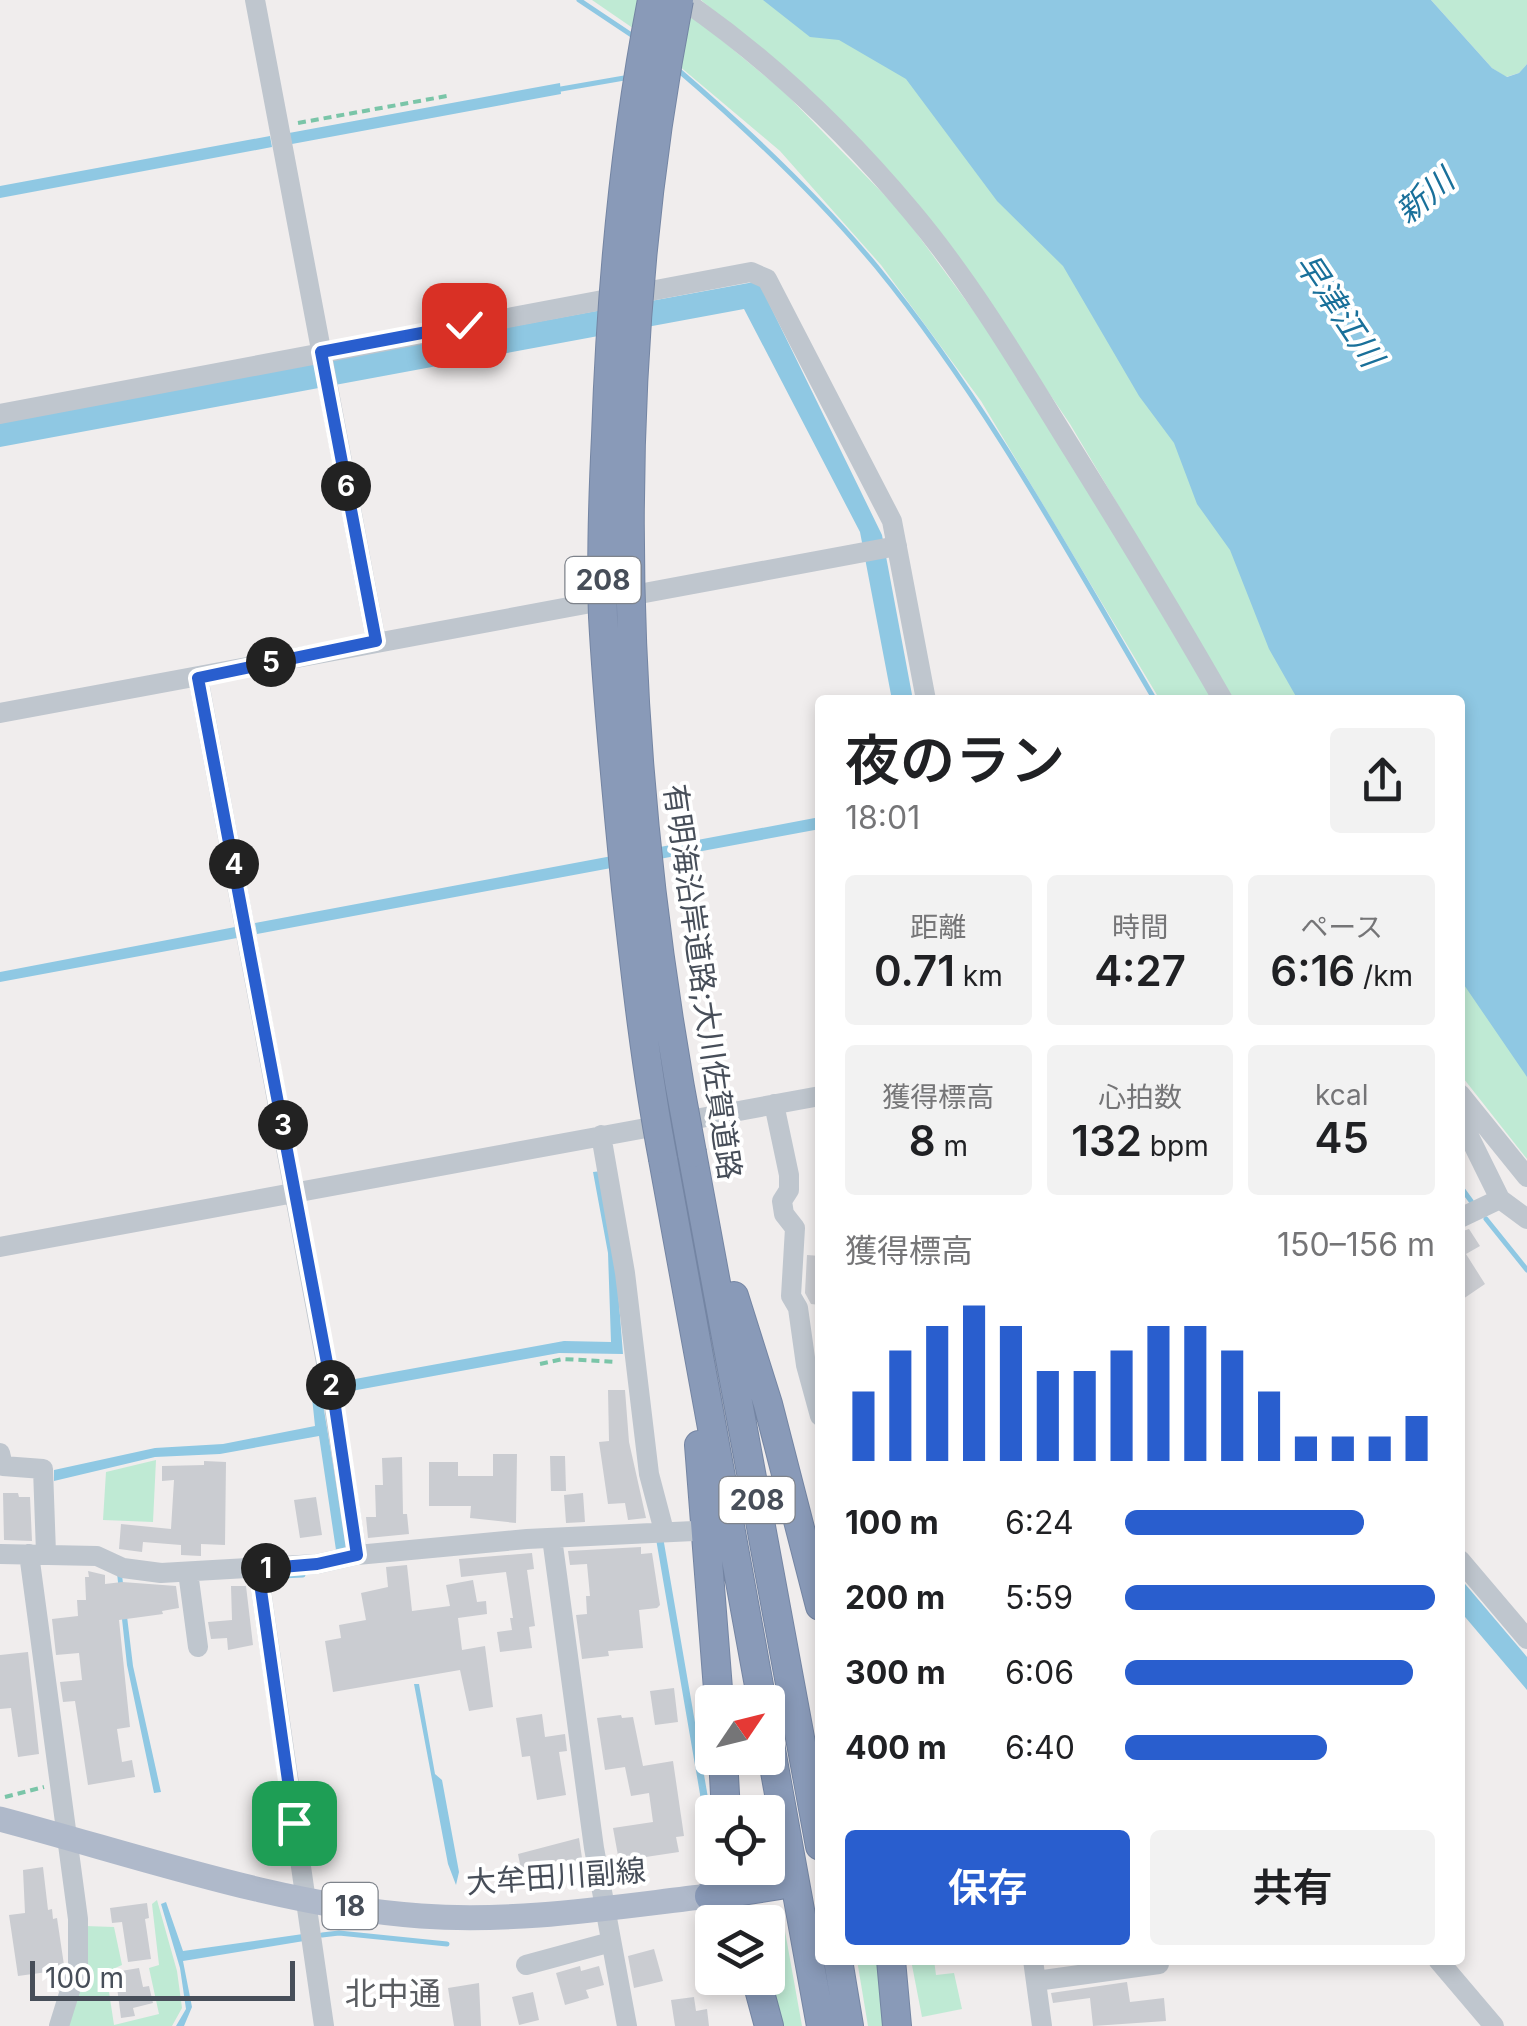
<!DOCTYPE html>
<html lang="ja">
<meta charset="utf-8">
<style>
body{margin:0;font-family:Inter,"Noto Sans JP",sans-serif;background:#f2f2f2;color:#202124;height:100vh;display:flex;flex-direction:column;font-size:38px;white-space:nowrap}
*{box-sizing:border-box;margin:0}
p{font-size:32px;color:#757577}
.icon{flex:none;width:55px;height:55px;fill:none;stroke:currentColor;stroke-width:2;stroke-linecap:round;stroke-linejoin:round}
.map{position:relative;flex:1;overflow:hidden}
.details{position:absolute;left:815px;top:695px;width:650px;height:1270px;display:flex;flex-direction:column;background:#fff;border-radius:10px;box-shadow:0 5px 15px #0003}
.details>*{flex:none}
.needle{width:65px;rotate:55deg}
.controls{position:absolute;left:695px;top:1685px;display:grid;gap:20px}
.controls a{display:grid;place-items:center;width:90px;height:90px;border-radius:10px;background:#fff;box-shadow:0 5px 15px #0003;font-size:50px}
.scale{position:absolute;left:30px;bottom:25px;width:265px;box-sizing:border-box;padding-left:10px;border:5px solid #474e59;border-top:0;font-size:28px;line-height:35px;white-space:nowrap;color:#474e59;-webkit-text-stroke:8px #fff;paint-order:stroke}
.pin{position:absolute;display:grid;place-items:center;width:85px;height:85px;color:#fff;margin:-42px;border-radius:20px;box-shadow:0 5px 15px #0006}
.km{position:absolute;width:50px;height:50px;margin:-25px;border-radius:50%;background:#222;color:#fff;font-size:28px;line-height:50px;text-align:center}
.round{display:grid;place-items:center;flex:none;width:105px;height:105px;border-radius:10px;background:#f2f2f2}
.headline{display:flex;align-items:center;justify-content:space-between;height:170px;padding:0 30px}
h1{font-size:55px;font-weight:600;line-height:75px}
.metrics{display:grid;grid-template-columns:repeat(3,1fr);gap:15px;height:170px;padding:10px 30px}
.metrics div{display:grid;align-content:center;border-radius:10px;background:#f2f2f2;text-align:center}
.metrics b{font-size:42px;font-weight:600}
.metrics small{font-size:28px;font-weight:400}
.metrics p{font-size:28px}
.chart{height:280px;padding:20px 30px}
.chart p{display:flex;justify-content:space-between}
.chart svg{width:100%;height:180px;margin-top:10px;stroke:#295ece;stroke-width:6}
.cta{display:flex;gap:20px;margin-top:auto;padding:20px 30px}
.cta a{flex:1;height:115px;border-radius:10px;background:#295ece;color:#fff;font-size:40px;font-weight:600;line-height:115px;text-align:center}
.cta a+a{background:#f2f2f2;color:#202124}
ul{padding:0 30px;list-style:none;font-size:32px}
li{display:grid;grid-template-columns:160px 120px 1fr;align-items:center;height:75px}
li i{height:25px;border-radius:12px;background:#295ece}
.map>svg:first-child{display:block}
.green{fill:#bfead4}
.water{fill:#8fc8e3}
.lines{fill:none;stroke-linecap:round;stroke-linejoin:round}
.stream{stroke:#8fc8e3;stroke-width:5}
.building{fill:#caccd1}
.highway-tunnel{stroke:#cecdcf;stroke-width:28;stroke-dasharray:28 14;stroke-linecap:butt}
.highway-casing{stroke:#7485a3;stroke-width:30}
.path{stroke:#7ac5a8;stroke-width:4;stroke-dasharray:8 5;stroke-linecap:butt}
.minor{stroke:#bfc6ce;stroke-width:20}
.major{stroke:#afb9ca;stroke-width:25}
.highway{stroke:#899ab8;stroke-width:28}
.highway-bridge-casing{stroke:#7485a3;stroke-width:30;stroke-linecap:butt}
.highway-bridge{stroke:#899ab8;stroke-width:28}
.route-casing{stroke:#fff;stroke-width:20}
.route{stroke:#295ece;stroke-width:12}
.labels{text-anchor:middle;stroke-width:8;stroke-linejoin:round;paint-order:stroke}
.shield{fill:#fff;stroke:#7e838b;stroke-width:2.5}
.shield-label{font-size:28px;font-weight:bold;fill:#474e59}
.street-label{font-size:30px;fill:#474e59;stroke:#fff}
.water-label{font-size:32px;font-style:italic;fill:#19709a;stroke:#fff}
.neighbourhood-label{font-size:32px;fill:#5a5d61;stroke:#fff}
</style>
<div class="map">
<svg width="1527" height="2026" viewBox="0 0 1527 2026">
<rect width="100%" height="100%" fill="#f0eded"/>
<path class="green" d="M592 0H669L683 8 783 91 901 212 1014 366 1213 700H1160L981 401 881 265 780 151 640 33Z
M701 0H869L1080 254 1321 700H1234L1070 424 973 281 812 94Z
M1431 0H1527V64L1519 73 1506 77 1492 68Z
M1460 951 1527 1052V1159L1460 1074Z
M156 1460 153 1522 103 1520 106 1472Z
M157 1900 177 1971 182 2008 172 2026H68L85 1926 114 1927 122 1965 106 1972 114 2025 159 2014 149 1968 159 1965 152 1904Z
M781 1909 802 2026H782L768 1967V1922H758Z
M857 1960H879L884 2026H868Z
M911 1960H934L936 1975 954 1973 962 2009 922 2017Z"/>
<path class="water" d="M763 0H1431L1492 68 1507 77 1519 73 1527 64V1077L1460 979V700H1298L1269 649 1230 550 1197 504 1174 443 1139 396 1063 266 997 201 906 79 839 40 810 37Z
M560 83 561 94 292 144 289 133Z
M270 136 272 147 0 198V186Z
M754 282 761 287 882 535 913 700H892L860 532 744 309 0 447V421Z
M820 817V829L257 934 255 923Z
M235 927 237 938 0 982V972Z
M602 1171 615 1252 623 1354 559 1353 346 1392 344 1381 564 1341 611 1342 608 1253 593 1172Z
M320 1386 347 1548 336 1550 319 1436 220 1454 155 1457 54 1481V1470L155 1448 223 1444 315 1426 311 1388Z
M663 1537 712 1821 705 1823 656 1539Z
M117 1573 122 1575 133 1666 161 1792 154 1793 127 1665Z
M1460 1578 1527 1657V1690L1460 1611Z
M414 1684H419L435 1774 442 1780 459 1872 456 1885 448 1864Z
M166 1902 183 1951 303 1934 304 1941 183 1961 192 2007 184 2026H176L186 2009 180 1968 161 1904Z"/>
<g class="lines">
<path class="stream" d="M579 0 636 38
M677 69C748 130 816 194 876 266 985 399 1068 552 1155 700
M561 89 630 77
M1460 1186 1471 1201
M1486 1219 1527 1270
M281 1576 303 1575
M322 1935 339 1933 447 1944"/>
</g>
<path class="building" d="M1469 1229 1480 1246 1466 1254 1485 1284 1460 1301V1232Z
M807 1255 820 1256V1305L811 1304 805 1293Z
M608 1390H625L629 1442 646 1518 628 1520 625 1503 608 1504 599 1442 609 1441Z
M493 1454H517L516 1523 470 1518 471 1506H429V1462H458V1476H493Z
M550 1456H565L566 1491H551Z
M402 1457 403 1514H407L409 1534 368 1538 366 1517H376L375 1485H383L382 1458Z
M204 1461 226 1462 225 1545 201 1544V1556L181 1555V1545L143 1542 142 1552 119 1549 121 1524 171 1529 174 1480 162 1481V1466L204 1465Z
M3 1493H18L19 1497H30L32 1541 4 1540Z
M583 1493 585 1522 566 1523 564 1495Z
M316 1497 322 1535 300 1538 294 1500Z
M641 1547V1554L652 1553 660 1605 657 1608 639 1610 643 1648 608 1651 609 1656 582 1659 576 1615 587 1614 586 1596H590L587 1564 570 1565 568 1551Z
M532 1553 534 1569 527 1570 535 1626 529 1627 532 1648 500 1652 497 1632 512 1630 510 1618H513L506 1572 461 1577 459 1559Z
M407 1565 412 1611 450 1606 446 1585 473 1580 477 1602 486 1601 487 1614 458 1618 462 1650 485 1646 493 1707 469 1711 460 1670 333 1692 325 1641 341 1638 339 1625 366 1620 361 1593 388 1587 386 1567Z
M88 1571 105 1575V1584L122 1582 176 1586 179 1608 162 1611 163 1614 119 1620 130 1727 117 1729 122 1762 132 1760 135 1777 88 1785 75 1701 63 1702 60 1682 82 1680 79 1653 56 1655 52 1619 78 1616 77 1600H86L85 1577H89Z
M231 1586H246L253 1645 228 1650 227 1638 211 1639 208 1622 232 1620Z
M28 1652 39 1754 18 1757 11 1708 0 1709V1655Z
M674 1688 678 1722 655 1725 650 1691Z
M542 1714 545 1737 565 1734 567 1751 559 1752 566 1795 537 1800 530 1756 522 1757 516 1718Z
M621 1715 622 1718 633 1717 643 1766 673 1761 684 1836 676 1837 679 1852 619 1861 613 1828 653 1822 649 1793 631 1796 625 1767 605 1770 597 1718Z
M579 1838 584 1871 549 1878 550 1884 531 1888 527 1868 521 1869 518 1854Z
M43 1867 48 1910 52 1909 53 1919 57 1918 64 1965 62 1970 18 1976 9 1915 25 1913 23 1870Z
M147 1903 149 1918 145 1919 151 1959 128 1962 122 1922 112 1923 110 1908Z
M654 1949 663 1981 634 1988 628 1956Z
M580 1966 581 1971 599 1966 604 1985 586 1990 589 1998 565 2005 556 1973Z
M139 1968 143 1987 149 1986 153 2003 133 2008 135 2016 121 2018 115 1972Z
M1127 1982 1130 2002 1164 1998 1166 2021 1093 2026 1090 1998 1053 2003 1051 1993Z
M479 1983 481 2026H454L448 1988Z
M533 1992 539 2020 519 2025 512 1997Z
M694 1997 696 2011 707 2009 709 2026H675L671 2000Z"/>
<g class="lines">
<path class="highway-tunnel" d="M780 1885 820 1879"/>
<g class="highway-casing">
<path id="highway" d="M692 1153 820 1846
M663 1159 762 1702
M734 1296 768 1404 820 1606
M699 1445 719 1702
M768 1733 821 2026
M723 1758 726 1812
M709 1896 780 1885
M709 1896 735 1922
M838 1960 849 2026
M891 1960 897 2026
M756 1978 769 2026"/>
</g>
<path class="path" d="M298 123 447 96
M540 1364 563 1359 617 1362
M5 1797 44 1787"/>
<path class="minor" d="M255 0 376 641
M683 0C767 58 846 133 912 212 974 286 1023 370 1074 452 1125 534 1175 616 1223 700
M0 414 751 272 767 279 892 521 926 700
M198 677 333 1400 357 1555
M0 713 897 546
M1460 1094 1527 1177
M774 1104 789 1175V1190L782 1201 784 1214 795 1228 791 1296 798 1308 806 1365 820 1416
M1460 1118 1500 1199 1527 1219
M601 1135 625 1273 649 1474 664 1531
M1460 1218 1500 1199
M0 1247 820 1096
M0 1453 3 1466 43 1469 46 1553
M552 1538 594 1848 627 2026
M0 1554 97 1556 123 1568 161 1573 317 1564 357 1555 527 1539 694 1531
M29 1554 78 1919V1965L59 2026
M1460 1560 1527 1639
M258 1569 324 2026
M188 1572 198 1647
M1033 1960 1042 2026
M1438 1960 1494 2026
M526 1965 611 1942
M1036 1981 1159 1964"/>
<path class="major" d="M0 1819C136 1855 281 1906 421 1916 518 1923 613 1907 709 1896"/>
<use href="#highway" class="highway"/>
<g class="highway-bridge-casing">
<path id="highway-bridge" d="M652 0C624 143 611 290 606 436 603 496 601 557 603 617 608 708 617 798 626 889 636 979 646 1069 663 1159
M679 0C605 382 619 772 692 1153"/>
</g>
<use href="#highway-bridge" class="highway-bridge"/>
</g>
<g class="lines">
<g class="route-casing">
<path id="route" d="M294 1823 258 1569 317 1564 357 1555 334 1400 198 678 376 641 321 352 464 325"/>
</g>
<use href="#route" class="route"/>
</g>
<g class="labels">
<g class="shield">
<rect x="565.5" y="557" width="75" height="46" rx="8"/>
<rect x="719.5" y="1477" width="75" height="46" rx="8"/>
<rect x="322.5" y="1883" width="55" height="46" rx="8"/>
</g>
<g class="shield-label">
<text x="603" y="590">208</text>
<text x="757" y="1510">208</text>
<text x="350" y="1916">18</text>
</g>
<g class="street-label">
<text transform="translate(702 982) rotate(82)" y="10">有明海沿岸道路;大川佐賀道路</text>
<text transform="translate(556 1877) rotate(-4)" y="10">大牟田川副線</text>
</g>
<g class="water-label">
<text transform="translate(1425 196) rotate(-40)" y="11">新川</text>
<text transform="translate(1339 310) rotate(56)" y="11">早津江川</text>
</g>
<g class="neighbourhood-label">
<text x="393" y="2005">北中通</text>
</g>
</g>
</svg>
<div class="controls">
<a><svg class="needle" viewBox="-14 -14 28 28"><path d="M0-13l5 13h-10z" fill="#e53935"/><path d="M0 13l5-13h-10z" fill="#757577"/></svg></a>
<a><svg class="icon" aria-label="locate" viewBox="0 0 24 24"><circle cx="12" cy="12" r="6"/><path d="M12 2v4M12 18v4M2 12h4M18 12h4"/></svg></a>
<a><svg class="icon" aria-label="layers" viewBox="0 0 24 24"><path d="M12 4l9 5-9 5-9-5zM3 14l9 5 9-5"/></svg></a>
</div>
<div class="scale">100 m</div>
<div class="pin" style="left:294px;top:1823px;background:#1e9e55"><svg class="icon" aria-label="arrive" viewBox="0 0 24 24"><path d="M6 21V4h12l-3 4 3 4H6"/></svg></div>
<div class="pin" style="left:464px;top:325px;background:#d93025"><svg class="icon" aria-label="check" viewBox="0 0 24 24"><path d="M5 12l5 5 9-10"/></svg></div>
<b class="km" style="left:266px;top:1568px">1</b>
<b class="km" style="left:331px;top:1385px">2</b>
<b class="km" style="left:283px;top:1125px">3</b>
<b class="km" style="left:234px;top:864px">4</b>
<b class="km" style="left:271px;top:662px">5</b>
<b class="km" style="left:346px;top:486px">6</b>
<section class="details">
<div class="headline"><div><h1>夜のラン</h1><p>18:01</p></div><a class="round"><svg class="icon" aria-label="share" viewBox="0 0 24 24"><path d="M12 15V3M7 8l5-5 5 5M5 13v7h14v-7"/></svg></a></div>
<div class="metrics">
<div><p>距離</p><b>0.71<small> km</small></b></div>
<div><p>時間</p><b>4:27</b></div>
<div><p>ペース</p><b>6:16<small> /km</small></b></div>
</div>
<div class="metrics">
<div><p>獲得標高</p><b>8<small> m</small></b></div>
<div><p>心拍数</p><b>132<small> bpm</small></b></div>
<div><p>kcal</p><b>45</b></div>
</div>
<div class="chart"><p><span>獲得標高</span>150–156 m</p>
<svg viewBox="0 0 160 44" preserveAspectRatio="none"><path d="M5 44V27M15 44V17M25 44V11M35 44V6M45 44V11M55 44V22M65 44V22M75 44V17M85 44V11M95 44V11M105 44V17M115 44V27M125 44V38M135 44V38M145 44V38M155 44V33"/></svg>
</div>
<ul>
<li><b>100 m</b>6:24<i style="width:77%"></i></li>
<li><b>200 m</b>5:59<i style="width:100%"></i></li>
<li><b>300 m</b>6:06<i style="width:93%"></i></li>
<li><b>400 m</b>6:40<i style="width:65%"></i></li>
</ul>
<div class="cta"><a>保存</a><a>共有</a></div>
</section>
</div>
